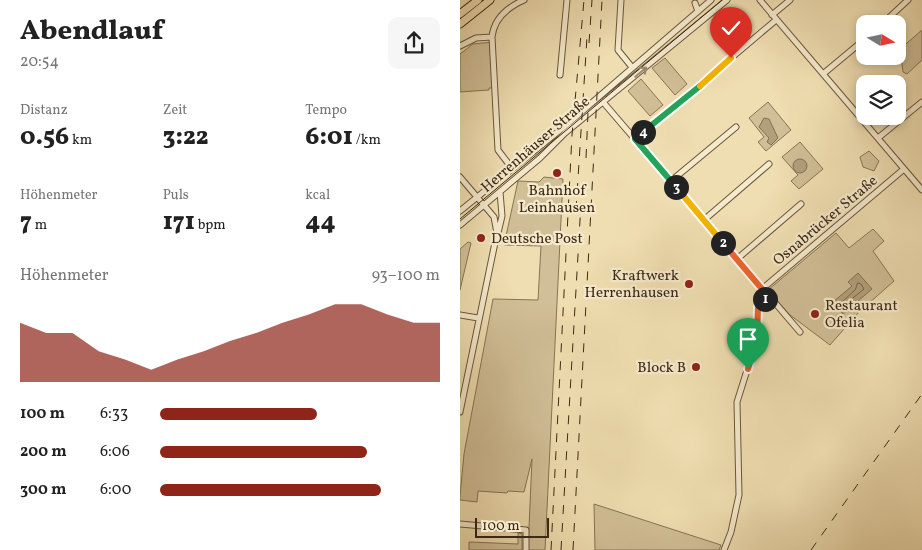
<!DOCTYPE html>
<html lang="de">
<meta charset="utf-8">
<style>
body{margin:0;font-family:Vollkorn,serif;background:#f6f6f6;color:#222;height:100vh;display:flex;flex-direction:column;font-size:19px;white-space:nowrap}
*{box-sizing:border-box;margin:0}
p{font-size:16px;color:#767676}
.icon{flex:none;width:28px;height:28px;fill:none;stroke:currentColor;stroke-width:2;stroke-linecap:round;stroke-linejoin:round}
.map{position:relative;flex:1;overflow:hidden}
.drawer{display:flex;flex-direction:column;background:#fff;width:460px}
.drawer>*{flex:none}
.needle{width:32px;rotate:100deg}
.tools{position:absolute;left:396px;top:15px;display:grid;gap:10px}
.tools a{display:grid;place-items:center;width:50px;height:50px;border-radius:10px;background:#fff;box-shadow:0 2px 8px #0003;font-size:25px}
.scale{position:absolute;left:15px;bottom:12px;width:74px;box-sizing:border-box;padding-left:5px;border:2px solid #3d2916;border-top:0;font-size:14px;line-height:18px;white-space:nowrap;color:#3d2916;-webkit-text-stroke:4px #f5eacc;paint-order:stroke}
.pin{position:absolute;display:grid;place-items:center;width:42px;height:42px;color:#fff;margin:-51px -21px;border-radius:50% 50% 50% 0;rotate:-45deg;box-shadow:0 0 5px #0007}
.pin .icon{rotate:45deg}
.km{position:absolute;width:25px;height:25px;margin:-12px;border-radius:50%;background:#222;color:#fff;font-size:14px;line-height:25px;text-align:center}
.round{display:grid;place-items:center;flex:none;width:52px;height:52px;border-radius:10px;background:#f6f6f6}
.overview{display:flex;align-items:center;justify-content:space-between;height:85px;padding:0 20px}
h1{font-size:28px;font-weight:800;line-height:38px}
.figures{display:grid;grid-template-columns:repeat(3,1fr);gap:8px;height:85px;padding:5px 20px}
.figures div{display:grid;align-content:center}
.figures b{font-size:25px;font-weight:800}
.figures small{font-size:14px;font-weight:400}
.figures p{font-size:14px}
.chart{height:140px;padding:10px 20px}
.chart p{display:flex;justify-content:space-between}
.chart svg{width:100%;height:90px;margin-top:5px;fill:#8f2418;opacity:.7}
ul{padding:0 20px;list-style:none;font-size:16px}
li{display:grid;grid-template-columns:80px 60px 1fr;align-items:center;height:38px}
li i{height:12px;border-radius:6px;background:#8f2418}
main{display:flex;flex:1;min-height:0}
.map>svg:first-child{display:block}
.green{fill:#d1bf97;stroke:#877456}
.water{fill:#b2a07c;stroke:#837053}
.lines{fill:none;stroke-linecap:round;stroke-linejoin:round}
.shore{stroke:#786449;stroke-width:1}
.minor-casing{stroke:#6a563d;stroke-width:7}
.highway-casing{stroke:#3d2916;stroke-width:9}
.minor{stroke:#f5eacc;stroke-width:5}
.highway{stroke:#efdeb1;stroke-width:7}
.tram{stroke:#3d2916;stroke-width:1}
.rail{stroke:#3d2916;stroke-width:1;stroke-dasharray:9 9;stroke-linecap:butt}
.oneway{stroke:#998a71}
.split-1-casing{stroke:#fff;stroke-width:10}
.split-2-casing{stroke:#fff;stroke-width:10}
.split-3-casing{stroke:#fff;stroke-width:10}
.split-4-casing{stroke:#fff;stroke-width:10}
.split-5-casing{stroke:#fff;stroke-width:10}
.split-6-casing{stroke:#fff;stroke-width:10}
.split-1{stroke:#f0652b;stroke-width:6}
.split-2{stroke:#f0652b;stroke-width:6}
.split-3{stroke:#f5b400;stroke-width:6}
.split-4{stroke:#22a559;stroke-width:6}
.split-5{stroke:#22a559;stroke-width:6}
.split-6{stroke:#f5b400;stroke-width:6}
.poi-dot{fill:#8f2418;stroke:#f5eacc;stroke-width:2}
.labels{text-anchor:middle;stroke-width:4.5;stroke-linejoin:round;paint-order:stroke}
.street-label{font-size:15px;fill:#3d2916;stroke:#f5eacc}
.poi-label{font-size:15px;fill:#3d2916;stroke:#f5eacc;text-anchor:start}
</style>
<main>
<section class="drawer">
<div class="overview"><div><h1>Abendlauf</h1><p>20:54</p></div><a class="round"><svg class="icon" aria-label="share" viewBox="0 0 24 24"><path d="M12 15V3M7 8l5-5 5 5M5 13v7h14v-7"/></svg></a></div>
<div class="figures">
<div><p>Distanz</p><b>0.56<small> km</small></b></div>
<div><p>Zeit</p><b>3:22</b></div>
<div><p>Tempo</p><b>6:01<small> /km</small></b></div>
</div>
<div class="figures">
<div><p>Höhenmeter</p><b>7<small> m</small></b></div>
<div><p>Puls</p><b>171<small> bpm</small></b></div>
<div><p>kcal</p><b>44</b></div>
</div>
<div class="chart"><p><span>Höhenmeter</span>93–100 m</p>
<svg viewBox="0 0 160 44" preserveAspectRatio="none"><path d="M0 44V15L10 20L20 20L30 29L40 33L50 38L60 33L70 29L80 24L90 20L100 15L110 11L120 6L130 6L140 11L150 15L160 15V44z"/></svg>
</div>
<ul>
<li><b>100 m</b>6:33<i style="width:56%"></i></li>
<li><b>200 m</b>6:06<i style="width:74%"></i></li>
<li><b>300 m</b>6:00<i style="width:79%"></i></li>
</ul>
</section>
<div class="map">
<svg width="462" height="550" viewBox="0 0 462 550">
<rect width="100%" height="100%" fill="#efdeb1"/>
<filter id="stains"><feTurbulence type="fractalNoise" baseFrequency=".004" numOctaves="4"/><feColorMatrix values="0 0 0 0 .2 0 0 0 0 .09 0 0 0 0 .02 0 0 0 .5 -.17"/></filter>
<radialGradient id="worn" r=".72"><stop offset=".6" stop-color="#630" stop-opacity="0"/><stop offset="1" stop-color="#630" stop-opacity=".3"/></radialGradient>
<path class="green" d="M462 30V60L447 74 443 72 440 49Z
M32 42 36 88H29V90L0 92V54L13 44Z
M205 58 227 84 215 95 192 68Z
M181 79 203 105 190 116 168 91Z
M308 102 331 130 306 151 298 142 304 137 289 118Z
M340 142 363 169 339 189 331 181 338 175 322 157Z
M409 151 419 161 414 171 403 167 400 157Z
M84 177 103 179 85 550H68L72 459 64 492 48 491 47 493 18 491 17 502 0 500V496L4 454 33 299 78 300 81 246 44 245 58 181 79 182Z
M413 229 424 241 413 251 434 281 399 312 370 345 330 315 308 290 376 233 389 248Z
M8 242 11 243 0 290V249Z
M134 504 261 545 259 550H135Z
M58 533 62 534V550H9V542L58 544Z"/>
<path class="water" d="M304 118 309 119 318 138 311 145 307 142 309 138 299 127Z
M333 166a7 7 0 1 1 14 0a7 7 0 1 1-14 0Z
M398 273 412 289 383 314 373 302 392 286 388 282Z"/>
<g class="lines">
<path class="shore" d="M398 283 401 284 404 289 383 306 382 302 395 290Z"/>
<g class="minor-casing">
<path id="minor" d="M161 0 158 50 171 66
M300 0 462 190
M235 3 238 11
M312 15 330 0
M422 24 448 0
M32 37 38 150 51 167
M0 46 16 38 32 37C34 18 48 7 64 0
M363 74 405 39
M100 75 107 0
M143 102 340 332
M418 138 462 102
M175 139 316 20
M0 177 34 217 37 233 0 412
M211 181 276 127
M0 211 105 126 251 0
M244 220 309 164
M0 225 80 158 105 133 267 0
M38 233 42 216 40 192
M277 259 341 204
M302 289 444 169
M0 315 18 318
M0 524 66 530V550
M264 550 271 532 279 495 277 402 295 345 298 307 308 296"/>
</g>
<g class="highway-casing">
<path id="highway" d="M0 14 18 0
M0 24 30 0"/>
</g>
<use href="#minor" class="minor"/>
<use href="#highway" class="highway"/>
<path class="tram" d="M0 219 262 0"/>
<path class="rail" d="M129 43 132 0
M126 158 128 113
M116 210 127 37
M91 550 112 135 124 0
M101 550 121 203
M113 550 142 0
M351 550 462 394"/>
</g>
<defs><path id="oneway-shaft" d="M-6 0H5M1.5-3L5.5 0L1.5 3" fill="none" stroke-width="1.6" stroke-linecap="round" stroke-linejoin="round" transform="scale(1.25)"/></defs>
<use class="oneway" href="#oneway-shaft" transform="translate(181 72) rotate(-40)"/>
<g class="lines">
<g class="split-1-casing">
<path id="split-1" d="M288 369 297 338 298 307 305 299"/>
</g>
<g class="split-2-casing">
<path id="split-2" d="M263 243 308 296 305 299"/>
</g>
<g class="split-3-casing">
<path id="split-3" d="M216 187 263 243"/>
</g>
<g class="split-4-casing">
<path id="split-4" d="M183 132 175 139 216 187"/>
</g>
<g class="split-5-casing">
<path id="split-5" d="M183 132 240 86"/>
</g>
<g class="split-6-casing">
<path id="split-6" d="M240 86 271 58"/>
</g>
<use href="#split-1" class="split-1"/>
<use href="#split-2" class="split-2"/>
<use href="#split-3" class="split-3"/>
<use href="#split-4" class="split-4"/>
<use href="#split-5" class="split-5"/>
<use href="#split-6" class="split-6"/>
</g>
<g class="poi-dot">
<circle cx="97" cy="173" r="5"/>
<circle cx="21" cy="238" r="5"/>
<circle cx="229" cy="284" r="5"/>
<circle cx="355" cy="314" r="5"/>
<circle cx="236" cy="367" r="5"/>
</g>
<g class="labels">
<g class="street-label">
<text transform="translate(75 144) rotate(-41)" y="5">Herrenhäuser Straße</text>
<text transform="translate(365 220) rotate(-40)" y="5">Osnabrücker Straße</text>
</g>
<g class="poi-label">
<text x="97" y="195" text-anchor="middle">Bahnhof<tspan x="97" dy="17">Leinhausen</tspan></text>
<text x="31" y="243">Deutsche Post</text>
<text x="219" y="280" text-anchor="end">Kraftwerk<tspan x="219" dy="17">Herrenhausen</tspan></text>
<text x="365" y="310">Restaurant<tspan x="365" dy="17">Ofelia</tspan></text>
<text x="226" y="372" text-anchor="end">Block B</text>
</g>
</g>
<rect width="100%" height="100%" filter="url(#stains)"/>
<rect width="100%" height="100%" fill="url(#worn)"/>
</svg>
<div class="tools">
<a><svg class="needle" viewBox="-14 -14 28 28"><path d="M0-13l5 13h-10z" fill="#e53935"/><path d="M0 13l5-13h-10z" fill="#767676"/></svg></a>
<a><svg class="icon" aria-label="layers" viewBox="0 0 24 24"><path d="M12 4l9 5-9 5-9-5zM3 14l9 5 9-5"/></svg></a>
</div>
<div class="scale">100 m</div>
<div class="pin" style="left:288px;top:369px;background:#1e9e55"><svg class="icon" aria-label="arrive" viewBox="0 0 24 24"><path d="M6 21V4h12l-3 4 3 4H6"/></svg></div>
<div class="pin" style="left:271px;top:58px;background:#d93025"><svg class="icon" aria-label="check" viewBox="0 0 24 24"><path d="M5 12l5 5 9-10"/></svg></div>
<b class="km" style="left:305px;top:299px">1</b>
<b class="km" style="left:263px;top:243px">2</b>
<b class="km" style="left:216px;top:187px">3</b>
<b class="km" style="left:183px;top:132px">4</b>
</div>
</main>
